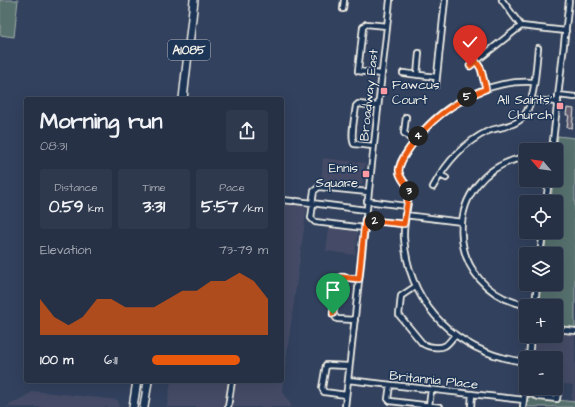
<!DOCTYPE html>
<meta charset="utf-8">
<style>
body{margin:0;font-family:"Architects Daughter",sans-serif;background:#2e394d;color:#f1f3f6;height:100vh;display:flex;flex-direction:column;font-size:15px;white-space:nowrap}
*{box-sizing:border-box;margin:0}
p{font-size:13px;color:#a4a9b3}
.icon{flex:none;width:22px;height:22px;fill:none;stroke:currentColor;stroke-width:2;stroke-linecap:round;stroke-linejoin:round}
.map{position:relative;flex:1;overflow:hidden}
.side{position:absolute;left:24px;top:97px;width:260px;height:286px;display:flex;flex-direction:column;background:#263146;border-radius:4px;box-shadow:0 4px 16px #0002,0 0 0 1px #424c5f}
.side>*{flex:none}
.needle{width:26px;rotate:298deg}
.tools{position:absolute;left:519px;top:143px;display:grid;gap:8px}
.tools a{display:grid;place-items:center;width:44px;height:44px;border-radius:4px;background:#263146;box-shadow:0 4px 16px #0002,0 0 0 1px #424c5f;font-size:20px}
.pin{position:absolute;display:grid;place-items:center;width:34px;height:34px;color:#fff;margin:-41px -17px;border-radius:50% 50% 50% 0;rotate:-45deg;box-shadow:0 0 4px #0007}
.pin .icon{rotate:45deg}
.km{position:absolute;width:20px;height:20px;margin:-10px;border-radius:50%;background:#222;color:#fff;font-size:11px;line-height:20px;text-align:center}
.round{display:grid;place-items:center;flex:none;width:42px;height:42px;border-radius:4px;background:#2e394d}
.overview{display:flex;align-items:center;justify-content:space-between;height:68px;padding:0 16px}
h1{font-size:22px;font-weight:800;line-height:30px}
.figures{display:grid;grid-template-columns:repeat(3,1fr);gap:6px;height:68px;padding:4px 16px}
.figures div{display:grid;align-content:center;border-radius:4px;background:#2e394d;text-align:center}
.figures b{font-size:17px;font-weight:800}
.figures small{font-size:11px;font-weight:400}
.figures p{font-size:11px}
.chart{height:112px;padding:8px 16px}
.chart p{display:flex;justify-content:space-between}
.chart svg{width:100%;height:72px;margin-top:4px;fill:#ea580c;opacity:.7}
ul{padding:0 16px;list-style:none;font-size:13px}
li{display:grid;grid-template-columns:64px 48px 1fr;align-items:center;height:30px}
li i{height:10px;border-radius:5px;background:#ea580c}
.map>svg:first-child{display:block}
.built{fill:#444c66}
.green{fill:#56716e;stroke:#a5b1ab}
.building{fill:#625d70;stroke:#f4f1e8}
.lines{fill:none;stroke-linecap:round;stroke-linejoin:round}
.street-casing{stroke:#f4f1e8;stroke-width:8}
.primary-casing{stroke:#f4f1e8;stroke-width:10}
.street{stroke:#1d3557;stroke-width:4.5}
.primary{stroke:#1d3557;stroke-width:7}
.route-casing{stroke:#fff;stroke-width:8}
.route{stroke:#ea580c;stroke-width:5}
.poi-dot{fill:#ff9aa2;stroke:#1d3557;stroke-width:1.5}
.labels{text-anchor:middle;stroke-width:3;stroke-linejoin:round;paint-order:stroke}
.shield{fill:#1d3557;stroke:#b4b9bc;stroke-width:1}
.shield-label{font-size:12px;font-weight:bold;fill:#f4f1e8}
.poi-label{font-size:13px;fill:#f4f1e8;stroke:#1d3557;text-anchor:end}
.street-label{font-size:13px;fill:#f4f1e8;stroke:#1d3557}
</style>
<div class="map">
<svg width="575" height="407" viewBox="0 0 575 407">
<rect width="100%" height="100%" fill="#32415e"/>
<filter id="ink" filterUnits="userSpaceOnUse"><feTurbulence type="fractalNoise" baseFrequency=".025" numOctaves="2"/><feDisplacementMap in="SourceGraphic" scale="8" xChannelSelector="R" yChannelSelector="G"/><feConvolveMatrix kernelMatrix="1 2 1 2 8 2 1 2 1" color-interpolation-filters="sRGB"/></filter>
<g filter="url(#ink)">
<path class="built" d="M323 158 365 163 362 185 321 181Z
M282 203 307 206 282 390 292 407H167L171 381H282Z
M329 228 358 232 355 255 326 251Z
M556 332 575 334V403L571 402 573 385 556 383V358H532L535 336H556Z
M34 391 118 400 119 407H6Z"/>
<path class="green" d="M0 0H18L14 37 0 35Z
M558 136 575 138V329L556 327V306H538L541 284H556V254H544L547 232H556V202H551L553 180H556V156Z
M529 397 575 402V407H527Z"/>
<path class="building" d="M567 108 574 109 572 128 567 127 569 115H566Z"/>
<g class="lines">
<g class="street-casing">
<path id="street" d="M502 0 521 26
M343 9 344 0
M476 61 481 69 486 89
M470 66 521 26 566 31
M403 73 436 77
M381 74 358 71 363 27 366 24 387 26
M417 75 419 53
M436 85 445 0
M558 95 575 97
M531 100 558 102
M406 117 404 133 414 142
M373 146 354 144C350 136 355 115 356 106L358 104 378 106
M552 150 569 0
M526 157C438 173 441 292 530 306
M440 175 446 178
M433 187C446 163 463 143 488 131 499 127 517 126 524 116 535 102 536 66 538 48
M282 200 292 201
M296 201 366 210
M367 201 406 206
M546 202 549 180
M312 204 314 191 319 187 368 192
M313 204 311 218 315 222 364 228
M405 215 462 222
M365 220 404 224
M540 254 543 232
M416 286 401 296 399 315 422 343C426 346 429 347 434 347 446 349 448 343 455 335
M535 306 537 284
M355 320 337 319 333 314 337 280 341 277 359 279
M556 329 575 331
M529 358 531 336
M526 362C459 354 409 307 404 238 403 221 409 206 409 190 407 183 400 179 399 171 399 162 406 153 411 146 438 107 486 79 534 82
M348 380 524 400
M390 385 388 399 390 401 440 407
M525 392 539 397 557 399 559 386
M346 395 324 392 322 388 326 365 349 366
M544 397 545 388
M429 406 431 390
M228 407 232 381
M345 407 390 0
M471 407 472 394
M523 407 526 382"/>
</g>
<g class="primary-casing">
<path id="primary" d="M183 99 194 0
M133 407 137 381
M144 407 148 381"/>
</g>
<use href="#street" class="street"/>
<use href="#primary" class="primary"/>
</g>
</g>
<g class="lines" filter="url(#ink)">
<g class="route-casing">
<path id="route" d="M333 314 337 280 341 277 359 279 365 220 404 224 409 190C406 183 400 179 399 171 399 163 405 155 409 149 428 121 455 101 486 89L481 69 476 61 470 66"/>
</g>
<use href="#route" class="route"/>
</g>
<g class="poi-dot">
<rect x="380" y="87" width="8" height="8" rx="2"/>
<rect x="556" y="102" width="8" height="8" rx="2"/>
<rect x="362" y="170" width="8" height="8" rx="2"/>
</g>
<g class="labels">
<rect class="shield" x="168" y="40" width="42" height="20" rx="3"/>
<g class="shield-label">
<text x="189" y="54">A1085</text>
</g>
<g class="poi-label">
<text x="392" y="89" text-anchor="start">Fawcus<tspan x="392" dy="15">Court</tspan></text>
<text x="552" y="104">All Saints'<tspan x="552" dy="15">Church</tspan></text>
<text x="358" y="172">Ennis<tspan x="358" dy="15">Square</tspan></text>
</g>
<g class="street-label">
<text transform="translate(368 95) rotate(-84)" y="5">Broadway East</text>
<text transform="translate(434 379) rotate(6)" y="5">Britannia Place</text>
</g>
</g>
</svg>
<div class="tools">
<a><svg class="needle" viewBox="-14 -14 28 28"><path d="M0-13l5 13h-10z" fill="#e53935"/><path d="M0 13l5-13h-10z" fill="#a4a9b3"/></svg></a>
<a><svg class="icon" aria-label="locate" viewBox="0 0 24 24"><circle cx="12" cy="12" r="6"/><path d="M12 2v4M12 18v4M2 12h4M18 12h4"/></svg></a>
<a><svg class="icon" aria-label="layers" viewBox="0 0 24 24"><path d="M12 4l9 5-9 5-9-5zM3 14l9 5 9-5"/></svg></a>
<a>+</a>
<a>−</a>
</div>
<div class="pin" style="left:333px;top:314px;background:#1e9e55"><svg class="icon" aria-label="arrive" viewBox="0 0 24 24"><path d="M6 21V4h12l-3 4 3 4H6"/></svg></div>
<div class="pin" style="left:470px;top:66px;background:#d93025"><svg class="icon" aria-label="check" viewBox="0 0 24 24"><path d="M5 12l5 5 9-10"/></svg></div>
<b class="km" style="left:375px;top:221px">2</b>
<b class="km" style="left:409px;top:191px">3</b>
<b class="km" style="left:418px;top:136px">4</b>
<b class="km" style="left:467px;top:97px">5</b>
<section class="side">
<div class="overview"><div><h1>Morning run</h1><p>08:31</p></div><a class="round"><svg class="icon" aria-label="share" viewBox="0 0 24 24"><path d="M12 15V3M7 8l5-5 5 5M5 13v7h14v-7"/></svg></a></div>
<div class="figures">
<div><p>Distance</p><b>0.59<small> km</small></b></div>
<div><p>Time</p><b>3:31</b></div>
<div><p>Pace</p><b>5:57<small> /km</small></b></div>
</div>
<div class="chart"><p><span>Elevation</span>73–79 m</p>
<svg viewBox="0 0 160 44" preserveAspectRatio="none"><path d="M0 44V22L10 33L20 38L30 33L40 22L50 22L60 27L70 27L80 27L90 22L100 17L110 17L120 11L130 11L140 6L150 11L160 22V44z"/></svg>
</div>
<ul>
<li><b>100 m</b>6:11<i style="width:76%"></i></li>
</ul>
</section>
</div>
